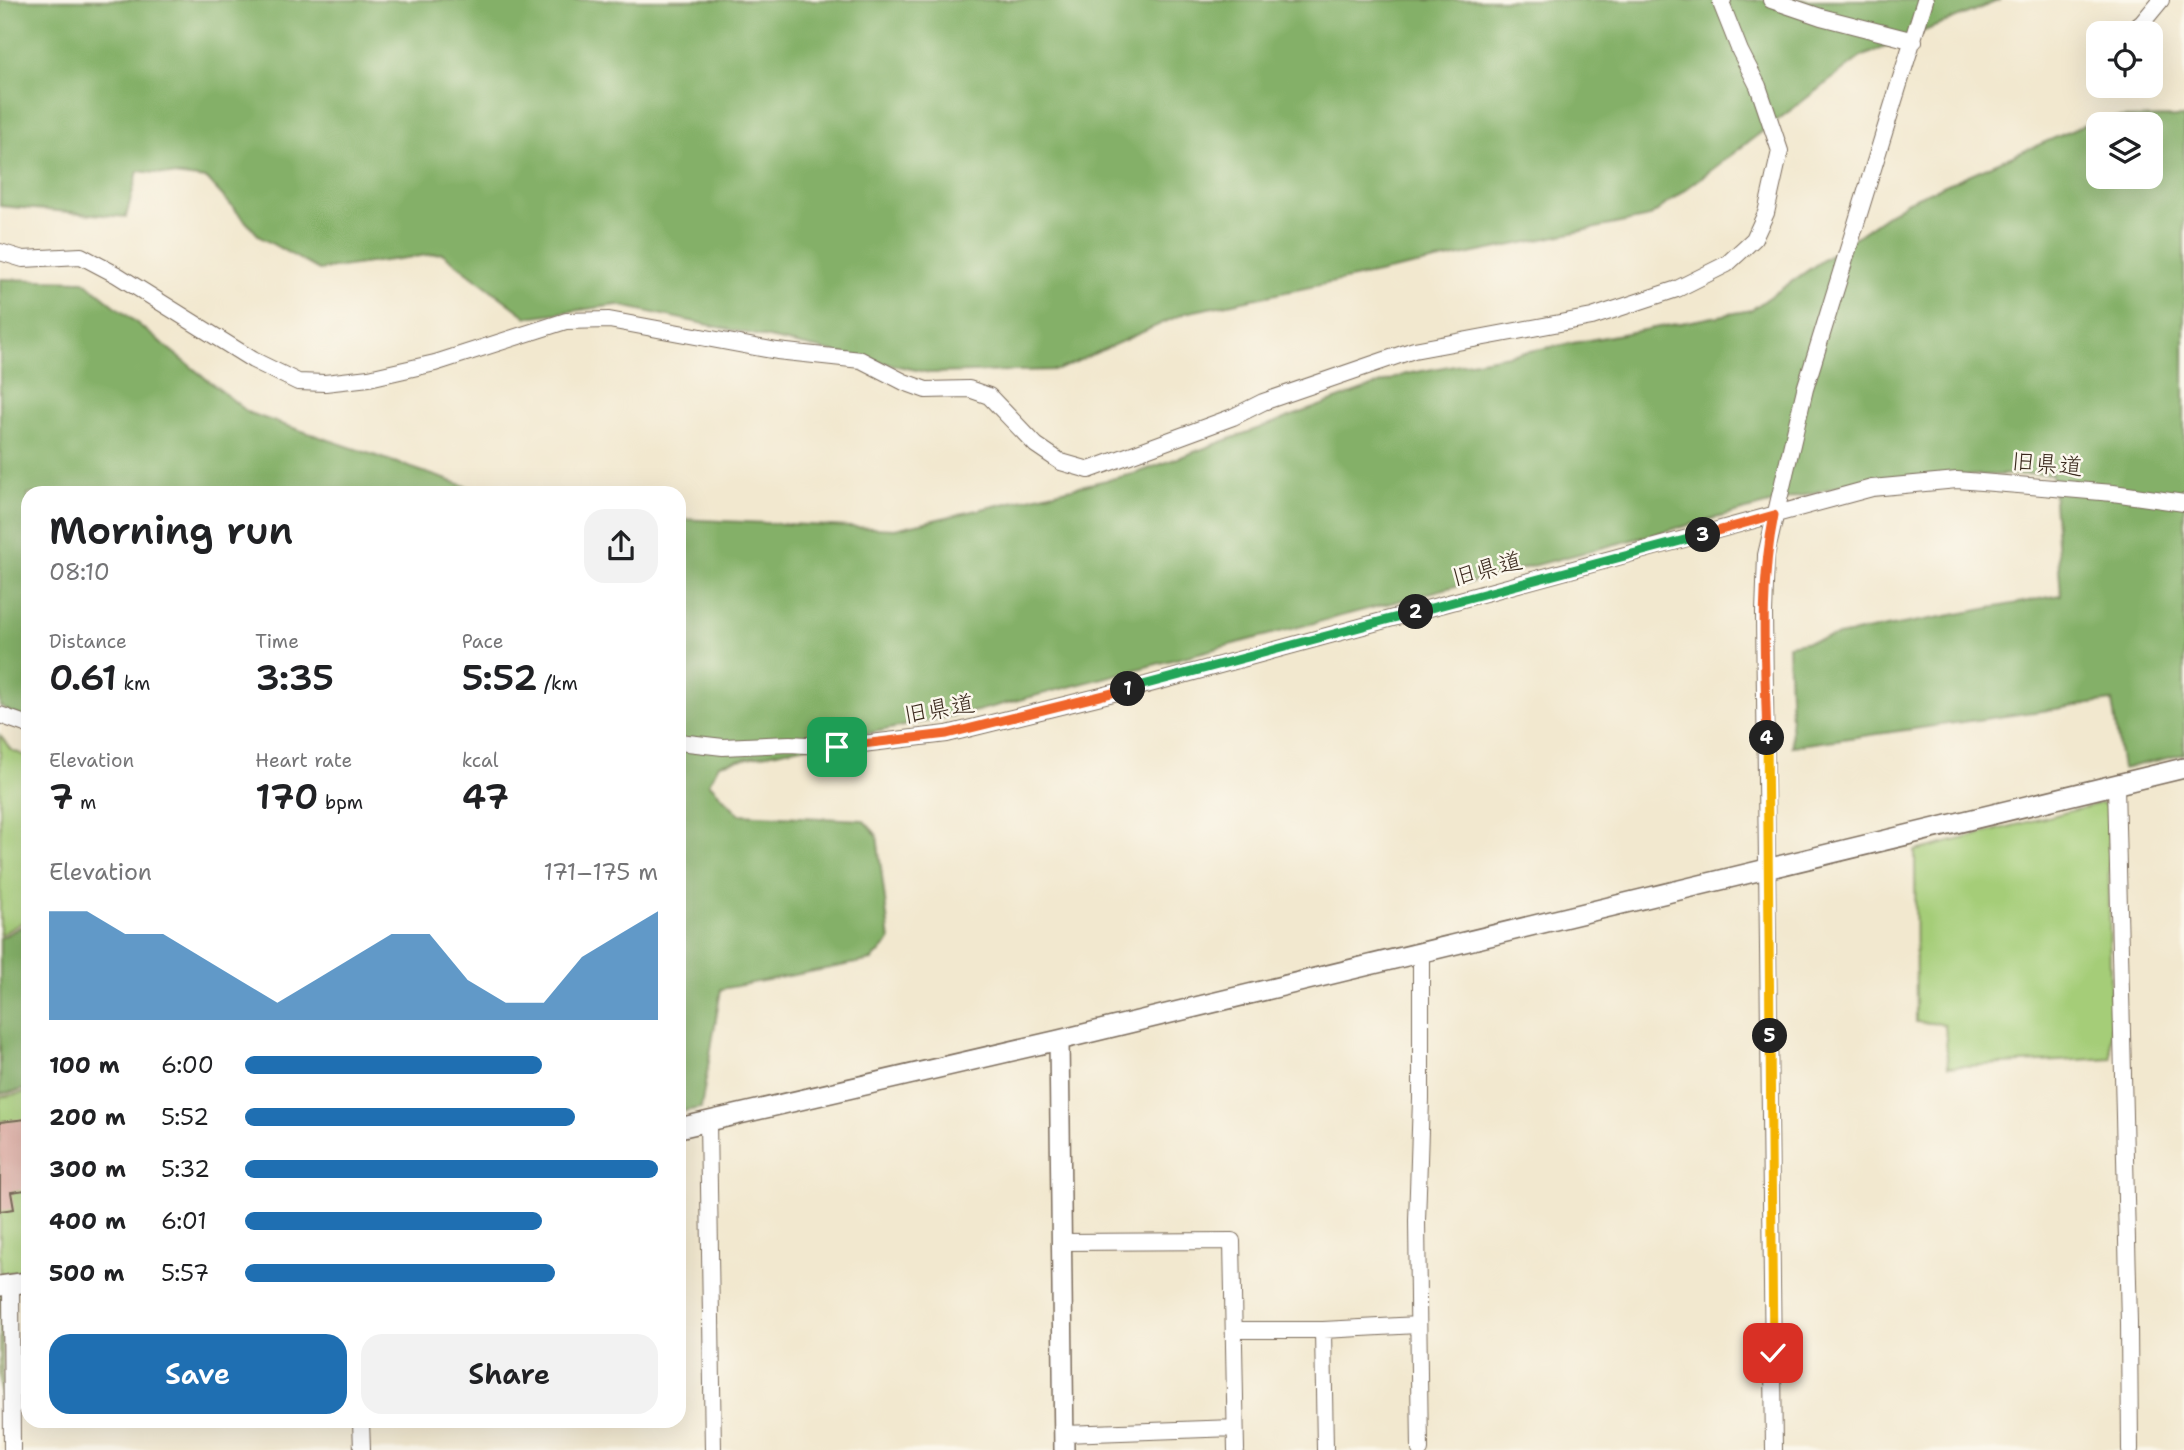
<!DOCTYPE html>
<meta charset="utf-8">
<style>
body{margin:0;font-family:"Shantell Sans","Klee One",sans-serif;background:#f2f2f2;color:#202124;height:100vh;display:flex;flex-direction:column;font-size:26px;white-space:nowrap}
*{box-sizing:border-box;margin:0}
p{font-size:23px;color:#757577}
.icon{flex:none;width:38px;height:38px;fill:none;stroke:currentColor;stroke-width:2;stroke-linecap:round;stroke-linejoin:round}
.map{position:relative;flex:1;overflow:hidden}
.details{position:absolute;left:21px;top:486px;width:665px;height:942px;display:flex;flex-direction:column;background:#fff;border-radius:21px;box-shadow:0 7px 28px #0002}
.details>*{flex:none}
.buttons{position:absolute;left:2086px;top:21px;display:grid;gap:14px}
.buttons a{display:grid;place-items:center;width:77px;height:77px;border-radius:14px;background:#fff;box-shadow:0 7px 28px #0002;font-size:35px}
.pin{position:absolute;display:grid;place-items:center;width:60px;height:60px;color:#fff;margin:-30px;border-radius:14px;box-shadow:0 4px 10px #0006}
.km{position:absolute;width:35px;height:35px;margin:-18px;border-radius:50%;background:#222;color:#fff;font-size:19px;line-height:35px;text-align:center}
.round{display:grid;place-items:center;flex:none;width:74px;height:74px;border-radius:21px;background:#f2f2f2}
.headline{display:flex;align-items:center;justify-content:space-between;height:119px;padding:0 28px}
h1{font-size:38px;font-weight:600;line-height:52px}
.metrics{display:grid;grid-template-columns:repeat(3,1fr);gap:10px;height:119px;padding:7px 28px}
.metrics div{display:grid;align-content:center}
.metrics b{font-size:35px;font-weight:600}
.metrics small{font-size:19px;font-weight:400}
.metrics p{font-size:19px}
.chart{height:196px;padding:14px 28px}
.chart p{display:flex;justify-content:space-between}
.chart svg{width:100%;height:126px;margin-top:7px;fill:#1f6fb2;opacity:.7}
.primary-button{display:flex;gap:14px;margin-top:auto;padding:14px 28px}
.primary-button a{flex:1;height:80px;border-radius:21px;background:#1f6fb2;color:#fff;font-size:28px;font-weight:600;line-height:80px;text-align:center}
.primary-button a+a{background:#f2f2f2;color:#202124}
ul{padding:0 28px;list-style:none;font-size:23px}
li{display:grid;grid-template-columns:112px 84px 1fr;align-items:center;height:52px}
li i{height:18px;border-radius:9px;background:#1f6fb2}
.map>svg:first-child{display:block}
.green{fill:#a5cd78;stroke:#707c4b;stroke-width:2}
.forest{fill:#84b068;stroke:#606d43;stroke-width:2;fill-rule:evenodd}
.building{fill:#ddaba3}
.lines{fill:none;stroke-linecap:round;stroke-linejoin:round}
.minor-casing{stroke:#7b6c5c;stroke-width:18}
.tertiary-casing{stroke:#7b6c5c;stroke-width:22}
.minor{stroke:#fff;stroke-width:16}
.tertiary{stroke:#fff;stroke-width:19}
.split-1-casing{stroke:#fff;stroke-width:14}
.split-2-casing{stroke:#fff;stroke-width:14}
.split-3-casing{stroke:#fff;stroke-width:14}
.split-4-casing{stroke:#fff;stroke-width:14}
.split-5-casing{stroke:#fff;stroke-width:14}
.split-6-casing{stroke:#fff;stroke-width:14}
.split-1{stroke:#f0652b;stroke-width:9}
.split-2{stroke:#22a559;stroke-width:9}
.split-3{stroke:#22a559;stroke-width:9}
.split-4{stroke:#f0652b;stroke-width:9}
.split-5{stroke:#f5b400;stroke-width:9}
.split-6{stroke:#f5b400;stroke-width:9}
.labels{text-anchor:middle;stroke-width:5;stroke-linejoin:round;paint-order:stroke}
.street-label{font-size:24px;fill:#3b2a1e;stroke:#fbf7ec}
</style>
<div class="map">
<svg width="2184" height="1450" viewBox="0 0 2184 1450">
<rect width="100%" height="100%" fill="#fbf7ec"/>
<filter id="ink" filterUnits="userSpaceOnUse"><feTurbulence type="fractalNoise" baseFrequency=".0143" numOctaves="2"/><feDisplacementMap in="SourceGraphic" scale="14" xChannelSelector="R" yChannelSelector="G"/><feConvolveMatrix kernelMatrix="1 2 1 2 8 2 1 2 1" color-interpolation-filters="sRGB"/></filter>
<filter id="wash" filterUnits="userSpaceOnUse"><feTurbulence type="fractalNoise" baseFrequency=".00686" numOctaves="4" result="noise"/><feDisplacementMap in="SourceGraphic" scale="28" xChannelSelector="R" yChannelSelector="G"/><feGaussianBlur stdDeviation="1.57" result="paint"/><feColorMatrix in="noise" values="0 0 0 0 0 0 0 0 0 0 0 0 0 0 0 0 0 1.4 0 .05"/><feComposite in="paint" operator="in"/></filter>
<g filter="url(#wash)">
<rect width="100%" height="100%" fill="#f2e8cf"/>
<path class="green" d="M0 735 11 750 28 757V919L0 935Z
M2102 803 2108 807 2111 1058 1948 1067 1945 1024 1916 1022 1915 851Z
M28 1092V1269L2 1274 3 1405H0V1097Z"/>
<path class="forest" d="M0 0H2000L1861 57 1649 217 1185 313 1058 370 930 373 617 305 527 317 442 253 319 270 260 237 207 179 138 171 126 217 0 206Z
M2184 117V754L2122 769 2112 701 1792 746 1788 645 2061 595 2052 474 1873 477 977 711 719 764 709 783 739 814 863 820 877 835 890 941 872 960 721 989 701 1108 679 1112V519L895 529 1137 473 1406 374 1751 310 1906 202 2101 118ZM2098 124H2151V177H2098Z
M0 279 84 281 249 413 486 493 28 494V722L0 706Z
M28 923V1089L0 1094V938Z"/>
<g id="blocks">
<path class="building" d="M26 1119 28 1131V1201L25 1190 11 1192 14 1209 0 1211V1122Z"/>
</g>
</g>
<g filter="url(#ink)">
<use href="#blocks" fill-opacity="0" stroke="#7b6c5c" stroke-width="2"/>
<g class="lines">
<g class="minor-casing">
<path id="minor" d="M1771 0 1821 17 1914 41
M2129 33 2142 23 2161 0
M0 252 23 259 81 256 117 275 253 360 298 382 325 383 369 378 435 363 566 321 609 320 777 351 861 360 904 382 926 390 969 389 989 396 1036 445 1061 462 1089 470 1233 417 1263 402 1414 350 1592 317 1677 289 1727 264 1754 239 1766 213 1780 151 1758 86 1740 51 1721 3 1723 0
M0 715 28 725
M679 742 723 747 790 744 837 747 947 734 1146 685 1872 488 1957 480 2113 493 2184 503
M2116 785 2129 1323 2130 1450
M708 1121 713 1450
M1061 1242 1232 1241 1236 1450
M11 1286 12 1450
M1235 1330H1323L1418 1325
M1323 1330 1325 1450
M361 1421 362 1450
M1064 1434 1235 1428
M1420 1450 1417 1221 1421 1099V952
M1774 1450 1764 613 1766 555 1805 389 1925 0"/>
</g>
<g class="tertiary-casing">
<path id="tertiary" d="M1059 1040 1064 1450
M679 1128 1059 1040 2184 768
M0 1286 28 1282"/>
</g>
<use href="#minor" class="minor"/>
<use href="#tertiary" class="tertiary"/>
</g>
</g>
<g class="lines" filter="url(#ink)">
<g class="split-1-casing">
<path id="split-1" d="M837 747 947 734 1128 689"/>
</g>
<g class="split-2-casing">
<path id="split-2" d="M1128 689 1416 612"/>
</g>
<g class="split-3-casing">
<path id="split-3" d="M1416 612 1703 535"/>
</g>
<g class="split-4-casing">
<path id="split-4" d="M1703 535 1774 515C1759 588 1765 664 1767 738"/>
</g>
<g class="split-5-casing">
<path id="split-5" d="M1767 738 1770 1036"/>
</g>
<g class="split-6-casing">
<path id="split-6" d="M1770 1036 1773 1353"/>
</g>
<use href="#split-1" class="split-1"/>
<use href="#split-2" class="split-2"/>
<use href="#split-3" class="split-3"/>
<use href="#split-4" class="split-4"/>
<use href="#split-5" class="split-5"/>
<use href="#split-6" class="split-6"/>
</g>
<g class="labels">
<g class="street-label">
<text transform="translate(2047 464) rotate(5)" y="8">旧県道</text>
<text transform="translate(1487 569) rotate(-15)" y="8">旧県道</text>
<text transform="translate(939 709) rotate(-10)" y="8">旧県道</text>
</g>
</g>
</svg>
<div class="buttons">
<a><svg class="icon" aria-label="locate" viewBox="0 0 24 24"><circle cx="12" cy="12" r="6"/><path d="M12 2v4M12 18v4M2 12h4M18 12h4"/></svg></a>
<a><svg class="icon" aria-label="layers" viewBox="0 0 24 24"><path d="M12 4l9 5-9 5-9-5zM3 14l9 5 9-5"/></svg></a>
</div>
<div class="pin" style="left:837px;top:747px;background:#1e9e55"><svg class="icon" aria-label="arrive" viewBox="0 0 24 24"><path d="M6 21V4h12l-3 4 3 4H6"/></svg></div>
<div class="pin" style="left:1773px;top:1353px;background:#d93025"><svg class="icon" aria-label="check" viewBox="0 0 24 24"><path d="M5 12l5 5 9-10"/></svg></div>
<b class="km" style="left:1128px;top:689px">1</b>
<b class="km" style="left:1416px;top:612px">2</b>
<b class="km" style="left:1703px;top:535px">3</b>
<b class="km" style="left:1767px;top:738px">4</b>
<b class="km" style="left:1770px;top:1036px">5</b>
<section class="details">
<div class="headline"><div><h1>Morning run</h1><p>08:10</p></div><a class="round"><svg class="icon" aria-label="share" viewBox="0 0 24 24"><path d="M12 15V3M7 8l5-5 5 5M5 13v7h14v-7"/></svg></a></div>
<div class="metrics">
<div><p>Distance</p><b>0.61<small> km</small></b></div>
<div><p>Time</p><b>3:35</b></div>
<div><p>Pace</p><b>5:52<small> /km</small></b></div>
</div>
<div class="metrics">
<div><p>Elevation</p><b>7<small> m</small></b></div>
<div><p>Heart rate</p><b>170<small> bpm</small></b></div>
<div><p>kcal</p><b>47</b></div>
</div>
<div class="chart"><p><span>Elevation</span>171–175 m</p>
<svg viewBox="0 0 160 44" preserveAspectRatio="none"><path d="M0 44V6L10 6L20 14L30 14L40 22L50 30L60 38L70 30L80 22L90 14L100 14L110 30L120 38L130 38L140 22L150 14L160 6V44z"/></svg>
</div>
<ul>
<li><b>100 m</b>6:00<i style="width:72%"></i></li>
<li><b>200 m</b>5:52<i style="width:80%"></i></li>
<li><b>300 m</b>5:32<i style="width:100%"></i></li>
<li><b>400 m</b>6:01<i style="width:72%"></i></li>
<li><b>500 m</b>5:57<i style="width:75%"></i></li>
</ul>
<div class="primary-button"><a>Save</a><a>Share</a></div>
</section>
</div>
